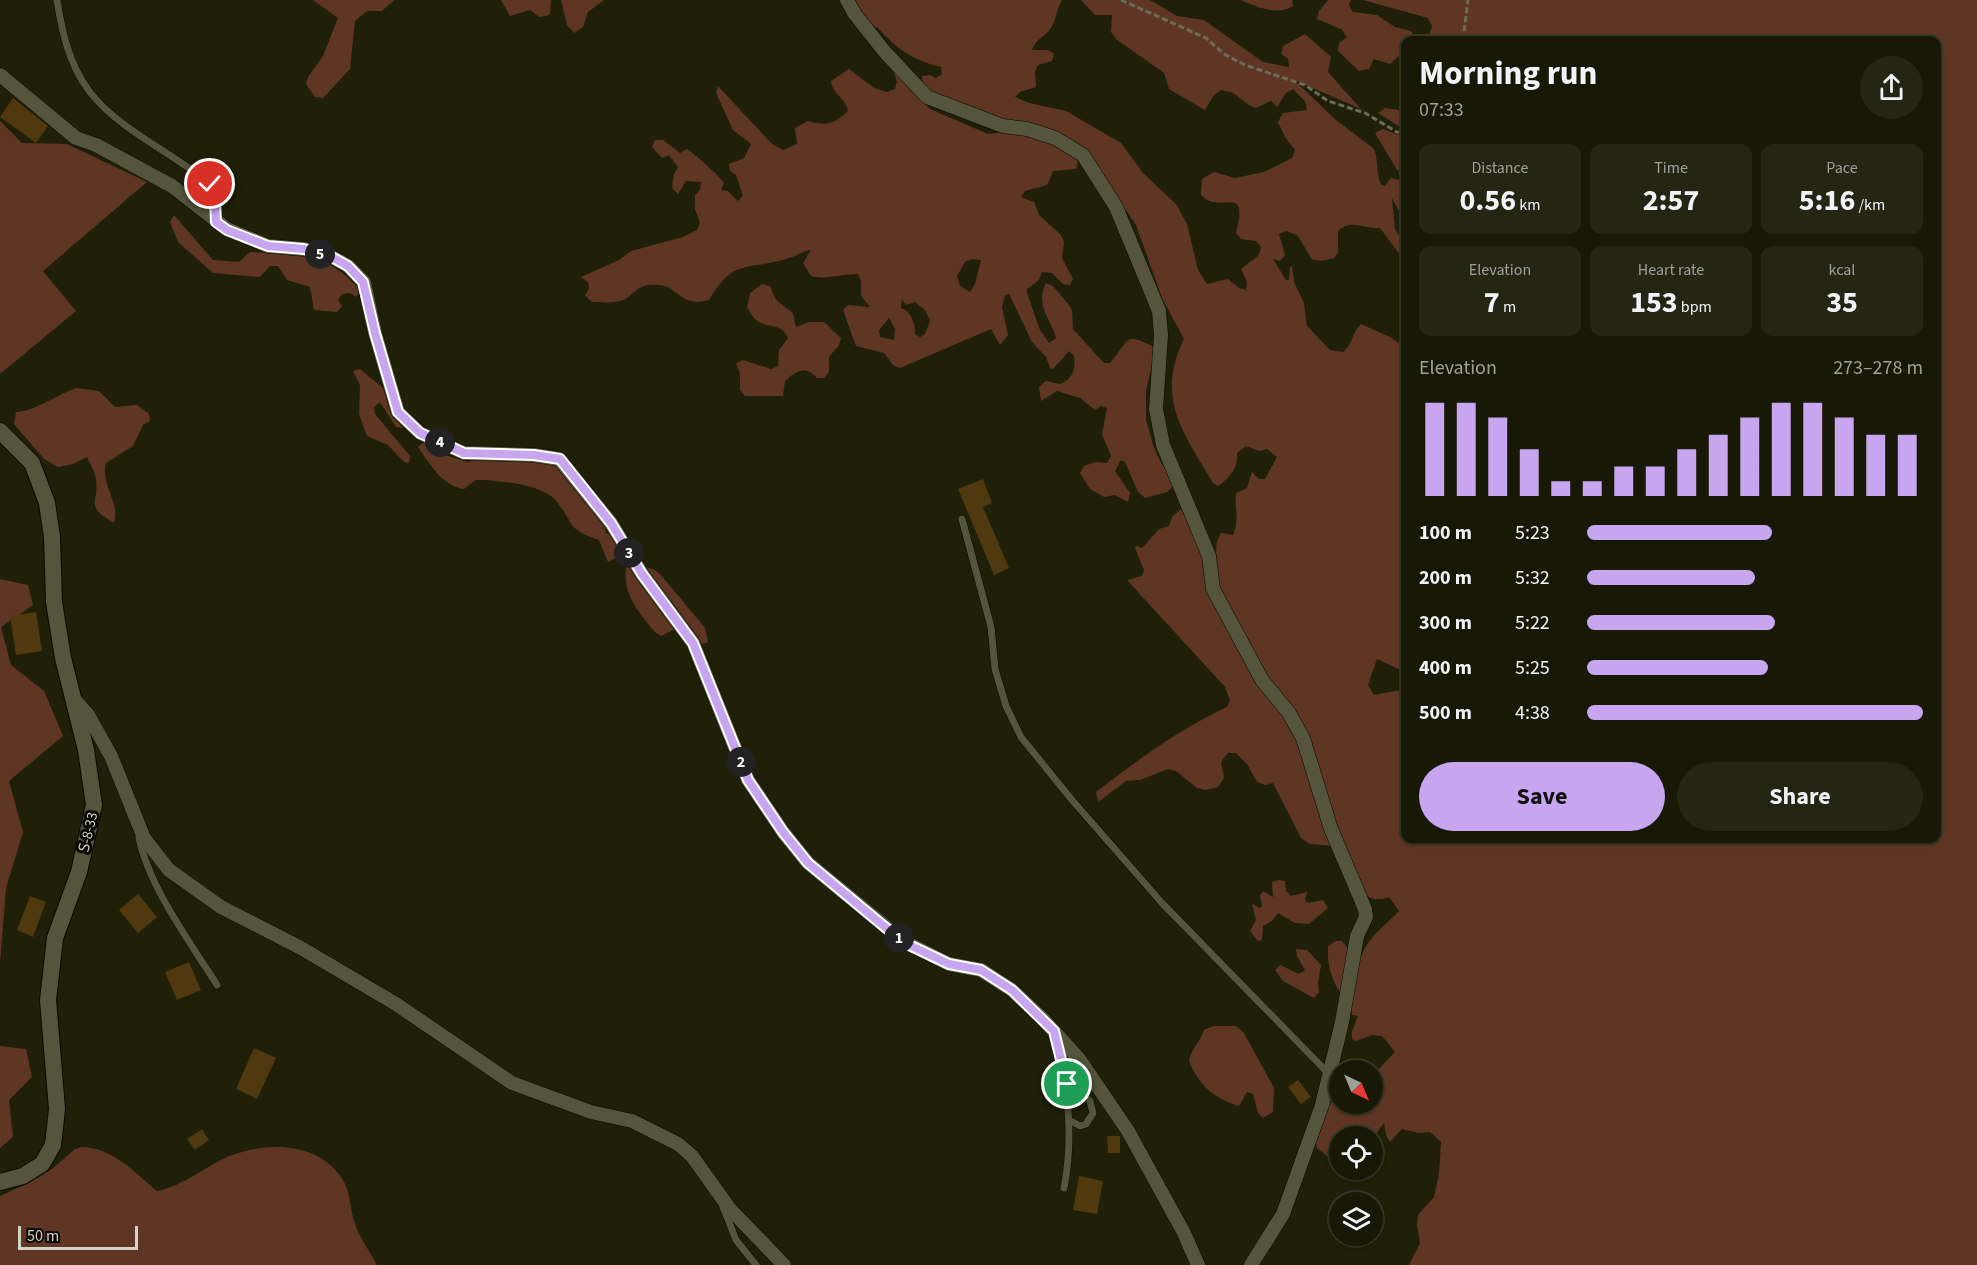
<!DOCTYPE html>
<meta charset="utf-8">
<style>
body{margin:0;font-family:"Source Sans 3","Noto Sans Armenian",sans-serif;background:#242513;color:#f1f3f6;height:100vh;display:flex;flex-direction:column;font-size:22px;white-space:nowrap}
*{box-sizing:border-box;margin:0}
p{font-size:20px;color:#9ea09a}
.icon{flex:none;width:33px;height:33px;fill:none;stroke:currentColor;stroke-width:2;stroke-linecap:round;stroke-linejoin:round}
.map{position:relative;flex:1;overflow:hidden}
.sheet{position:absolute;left:1401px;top:36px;width:540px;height:807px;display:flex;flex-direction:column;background:#171805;border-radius:12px;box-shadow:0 2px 4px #0004,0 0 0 2px #363727}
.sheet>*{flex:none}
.needle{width:39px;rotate:136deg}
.tools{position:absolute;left:1329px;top:1060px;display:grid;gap:12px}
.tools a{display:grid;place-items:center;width:54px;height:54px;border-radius:50%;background:#171805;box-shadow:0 2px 4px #0004,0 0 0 2px #363727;font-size:30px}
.scale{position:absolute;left:18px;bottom:15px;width:120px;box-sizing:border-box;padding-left:6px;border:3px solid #d3d4c5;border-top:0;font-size:16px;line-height:21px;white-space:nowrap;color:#d3d4c5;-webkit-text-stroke:4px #090902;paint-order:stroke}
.pin{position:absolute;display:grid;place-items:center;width:51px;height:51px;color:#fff;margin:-26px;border:3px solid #fff;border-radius:50%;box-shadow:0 2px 6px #0007}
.km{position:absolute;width:30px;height:30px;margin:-15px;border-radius:50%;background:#222;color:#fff;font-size:16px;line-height:30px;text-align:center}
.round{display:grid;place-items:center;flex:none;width:63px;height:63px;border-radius:32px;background:#242513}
.summary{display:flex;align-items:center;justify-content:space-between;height:102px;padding:0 18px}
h1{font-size:33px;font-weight:700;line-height:45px}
.figures{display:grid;grid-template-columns:repeat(3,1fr);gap:9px;height:102px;padding:6px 18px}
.figures div{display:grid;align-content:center;border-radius:12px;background:#242513;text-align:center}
.figures b{font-size:30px;font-weight:700}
.figures small{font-size:16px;font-weight:400}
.figures p{font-size:16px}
.chart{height:168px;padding:12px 18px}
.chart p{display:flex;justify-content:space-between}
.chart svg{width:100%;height:108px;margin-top:6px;stroke:#c7a6ef;stroke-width:6}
.button{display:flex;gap:12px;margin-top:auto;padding:12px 18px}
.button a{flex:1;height:69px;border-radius:36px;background:#c7a6ef;color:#111;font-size:24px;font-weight:700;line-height:69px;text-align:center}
.button a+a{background:#242513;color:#f1f3f6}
ul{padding:0 18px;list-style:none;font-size:20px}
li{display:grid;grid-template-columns:96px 72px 1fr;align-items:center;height:45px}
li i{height:15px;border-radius:8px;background:#c7a6ef}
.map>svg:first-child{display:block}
.green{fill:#5f3624;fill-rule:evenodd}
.building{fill:#50380f}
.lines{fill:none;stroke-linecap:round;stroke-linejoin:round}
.service-casing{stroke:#090900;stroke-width:8}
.minor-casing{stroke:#090900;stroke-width:15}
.tertiary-casing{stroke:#090900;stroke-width:18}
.path{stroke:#6b6c57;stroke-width:3;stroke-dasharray:6 3;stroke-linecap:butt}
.service{stroke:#54553b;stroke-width:7}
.minor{stroke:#54553b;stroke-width:14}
.tertiary{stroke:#54553b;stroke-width:16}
.route-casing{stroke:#fff;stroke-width:12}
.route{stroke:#c7a6ef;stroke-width:8}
.labels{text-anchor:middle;stroke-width:6;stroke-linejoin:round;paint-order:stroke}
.street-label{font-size:15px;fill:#d3d4c5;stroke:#090902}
</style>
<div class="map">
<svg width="1977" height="1265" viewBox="0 0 1977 1265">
<rect width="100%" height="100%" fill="#1f2007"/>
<path class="green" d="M313 0H394L382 11H367L355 21 350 69 323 98 315 97 306 84 308 77 323 56 338 18Z
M501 0H551L550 14 546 16 539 17 530 10 510 16Z
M561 0H603V1L588 12 583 27 574 33 567 25Z
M853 0H1062C1056 9 1057 19 1051 28 1045 37 1036 38 1032 50H1048L1054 54 1052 61 1038 65 1035 72 1036 87 1020 92 1015 97 1029 103 1066 111 1121 143 1143 173 1176 204 1187 224 1198 270 1207 284 1228 279 1239 288 1246 290 1247 282 1241 269 1259 255 1261 247 1256 241 1241 239 1236 233C1249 181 1221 216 1201 195L1202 179 1214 172 1235 178 1264 172 1292 158 1295 150 1285 137 1278 122 1283 113 1307 110 1305 101 1293 89 1286 93 1277 107 1271 101 1256 108C1239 102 1242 93 1221 90L1214 95 1205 110 1169 89 1164 73 1116 39 1111 32 1112 15H1095L1081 0H1150L1177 16 1204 20 1263 62 1289 67 1288 59 1281 54 1283 46 1305 34 1331 57 1328 72 1361 109 1294 80 1336 120 1373 148C1379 156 1375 172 1381 184L1385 186 1391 178 1405 181V222L1392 198 1395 229 1405 244V269L1400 255 1380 228C1365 230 1352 218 1338 231V253L1334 258 1321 261 1312 259 1297 235 1286 231 1279 234 1285 255 1280 261 1273 259 1286 280H1289L1290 267 1292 266 1294 282 1304 303 1307 326 1330 350 1343 352C1353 344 1352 332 1361 324L1392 338 1405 348V672L1377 659 1368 685 1374 695 1405 689 1406 838H1936V40H1515L1507 37 1504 40H1428L1432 26 1428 18 1363 0H1977V1265H1409L1420 1243 1417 1225 1418 1215 1434 1197 1439 1174 1441 1142 1430 1132 1418 1133 1402 1129 1390 1142 1386 1135 1384 1123 1373 1138 1340 1137 1339 1156H1327L1317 1148 1315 1140C1325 1124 1322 1105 1339 1096L1340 1104H1372L1373 1075 1395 1052 1382 1036 1372 1035 1356 1041 1352 1039V1031L1358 1016 1352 1015C1350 991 1356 957 1372 938 1380 928 1391 920 1399 911L1389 897C1360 910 1344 866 1333 846L1310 844 1301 838 1273 783 1265 785 1257 782 1247 764 1236 753H1228L1221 762 1224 778 1218 787 1205 790 1197 788 1176 771 1168 769 1140 780 1126 781 1101 800 1098 801 1096 792C1138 760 1179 729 1227 707L1230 700 1225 687 1127 580 1142 576 1144 570 1135 548 1137 546 1142 548 1159 529 1169 526 1172 517 1181 509C1196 533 1207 559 1206 587L1211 591C1213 587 1216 582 1217 577 1220 562 1211 548 1221 533L1233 535C1240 520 1234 508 1236 493L1247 488 1252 472 1259 479H1265L1277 457 1267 449 1259 451 1246 446 1237 453C1238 469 1230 477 1218 486L1213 483C1183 432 1155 398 1184 339L1162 298 1136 225 1085 150 991 119 933 94 923 83 922 76 930 75 936 78 942 74 941 67C912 60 897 49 877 27L873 28Z
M1241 0H1292L1293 6C1279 16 1256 7 1241 0Z
M1328 0H1351L1349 5 1353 12 1377 15 1395 27 1411 31 1417 40H1406L1405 51 1390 64 1374 59 1369 69 1359 71 1338 51 1339 43 1347 37 1341 29 1317 19 1319 11Z
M892 67 911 91 930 109 988 134 1019 130 1041 134 1078 161 1076 169 1053 171 1047 185 1025 191 1021 197 1034 202 1039 215 1061 235 1064 242 1062 258 1073 279 1070 285 1063 284 1052 273 1042 272 1039 280 1027 289V293L1040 330 1049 343 1056 338C1052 320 1034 305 1046 283L1053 286 1068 304 1072 310 1073 329 1104 363H1110C1130 341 1122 330 1156 348L1146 391V419L1153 445 1160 461 1171 478 1173 486 1167 492 1145 498 1138 492 1125 462 1121 460 1115 471 1130 493 1128 502 1115 495 1104 497 1090 489 1080 473 1084 466 1096 462 1107 463 1111 456 1102 434 1107 408 1101 406 1095 410 1080 398 1057 391 1041 401 1039 387 1046 381 1060 384C1073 379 1076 369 1074 356L1069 351 1053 369 1050 368 1046 357 1032 342 1009 294 1005 295 1002 307 1008 335 1000 345 991 329 900 368 893 365 884 353 856 346 843 310 848 305 870 307 861 296V281L858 274C843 274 824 280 811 276L803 263 811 250C802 251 797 256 789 258 747 272 735 256 709 300 679 308 680 286 658 285 639 283 638 291 625 299 616 304 602 302 592 302L585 295 589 289 588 282 581 277 619 260 631 251 683 237 697 230 700 223 695 209V195L700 190 701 182 686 181 678 194 672 188 674 174 678 167 669 155 662 158 652 147 655 140H663L680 153 687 149C691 151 722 178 724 183L721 190 728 191 738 201 743 196 736 175 730 171 729 164 744 158 751 144 733 130 716 93 718 86 771 143 783 150 797 144 795 128 808 121C826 126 834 125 848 111 846 98 832 94 831 81L849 69 874 88 887 92 895 89 897 82ZM972 259 981 260 975 284 970 292 960 286 957 276 965 262ZM902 299 906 305 915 302 925 310 930 321 925 334 920 337 915 334C915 324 912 312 901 308ZM889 318 895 329 894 340 880 337 879 330Z
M1385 108 1405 111V130L1378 113Z
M0 121 22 143 67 144 147 182 43 271 76 311 0 374Z
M1383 129 1399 135 1405 131V170H1397L1375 133Z
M174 215 213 260 239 262 250 252C298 254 326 251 360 290L356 297 350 293 342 294 338 300 342 306 337 312 314 310 310 287 287 280 278 266H270L260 277 213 273 178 242 170 222Z
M762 284 770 286 776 300 793 313 796 327 809 322H824L841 338 839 345 829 357V372L824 378H817C805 365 796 371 785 381L783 396H745L740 390V373L736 363 743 360 771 369 778 366 779 350 788 338C782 322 767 329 756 320 753 318 750 311 747 308L750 293Z
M360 369 383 388 388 402 404 428 396 427 380 402 374 407 375 414 410 456 409 463 404 462 388 445 367 436 359 414 360 385 353 371Z
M76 388 99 391 115 407 137 405 149 414 150 421 143 425 133 446 106 463C100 484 121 504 114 523 84 505 99 505 96 479 95 471 90 464 87 457L73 464 58 467 44 459 14 424 16 412C36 411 56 395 76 388Z
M424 442 445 455 468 462 489 455 549 460 581 488 602 519 606 533 613 536 618 551 616 558 608 562 599 540C566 529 575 524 556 501 543 484 496 480 476 480L464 489C442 486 430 464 418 447Z
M632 562 655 570 661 575 705 628 708 642 702 644 689 625 682 626 661 636 655 632C638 612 622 593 626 566Z
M0 579 28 585 33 605 1 627 11 665 44 691 63 736 9 781 23 832 6 888 0 964Z
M1279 880 1285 881 1286 891 1291 896 1307 892 1305 900 1307 903 1323 900 1328 908 1309 924 1295 923 1278 913 1272 921 1263 926 1262 940 1258 941 1250 931 1256 920 1252 904 1260 908 1262 906 1260 896 1263 891 1273 897 1272 882Z
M1336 941H1342L1352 954 1342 995C1331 980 1327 964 1328 946Z
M1296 949 1307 950 1321 965 1318 983 1319 992 1314 998 1283 981 1275 970 1280 965 1299 974 1305 970 1297 956Z
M1214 1026H1236L1244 1033 1274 1088 1273 1112 1263 1118 1258 1113 1253 1094 1247 1092 1239 1106C1215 1099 1197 1084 1189 1060 1192 1048 1200 1042 1204 1030Z
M0 1046 26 1049 32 1077 9 1100 13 1137 0 1148Z
M82 1147C113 1148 134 1172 157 1191 183 1186 203 1168 227 1157 265 1141 319 1141 343 1180 351 1194 350 1210 355 1224 360 1238 370 1252 377 1265H0V1196L29 1183 52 1169 75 1149Z"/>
<path class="building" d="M13 98 48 126 36 143 0 117Z
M983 479 992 503 983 507 1009 568 994 575 958 489Z
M36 612 42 651 16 655 10 616Z
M138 894 157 917 138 933 119 910Z
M30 896 46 902 33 937 17 930Z
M189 962 201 990 177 1000 165 972Z
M254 1048 276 1058 257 1099 236 1089Z
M1298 1080 1311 1097 1301 1104 1288 1087Z
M202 1129 209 1140 195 1150 187 1139Z
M1107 1136H1120V1153H1108Z
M1079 1176 1103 1181 1097 1214 1073 1210Z"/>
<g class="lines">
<g class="service-casing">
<path id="service" d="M57 0C62 32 69 64 89 91 120 131 172 152 210 184L216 219
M962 519 991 627 995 669 1006 706 1021 737 1072 800 1162 903 1328 1073
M139 838C149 887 190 942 217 985
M1055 1037C1068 1088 1074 1136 1064 1188
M1066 1077 1090 1101 1093 1113 1086 1124 1080 1126 1069 1120
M723 1207 736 1240 756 1265"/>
</g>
<g class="minor-casing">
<path id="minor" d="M847 0 854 13 884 51 927 97 1003 126 1027 129 1055 138 1083 155 1116 207 1159 311 1161 335 1156 409 1163 445 1209 556 1213 589 1262 680 1289 713 1303 738 1331 829 1365 909 1366 917 1357 936 1342 1022 1322 1105 1283 1214 1251 1265
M0 75 76 138 96 145 172 186 227 229 268 246 304 249 330 256 348 266 364 282 375 333 398 412 420 433 464 453 534 455 559 459 611 523 642 574 693 643 748 780 783 832 808 863 903 941 949 964 981 970 1012 990 1042 1018 1079 1059 1128 1131 1184 1233 1198 1265
M73 698 88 715 111 756 144 838 169 870 221 907 301 948 396 1004 512 1083 591 1112 632 1121 678 1144 692 1156 729 1208 784 1265"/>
</g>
<g class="tertiary-casing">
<path id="tertiary" d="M0 431 32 463 47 503 52 537 54 602 63 658 86 750 94 805 79 872 55 938 48 1000 57 1109 53 1145 42 1164 23 1176 0 1182"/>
</g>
<path class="path" d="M1121 0 1206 38 1224 54 1245 65 1305 85 1328 101 1365 113 1397 132 1406 133
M1463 40 1468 0"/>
<use href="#service" class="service"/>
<use href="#minor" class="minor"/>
<use href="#tertiary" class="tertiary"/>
</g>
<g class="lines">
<g class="route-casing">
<path id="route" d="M210 184 215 201 216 222 227 230 268 246 304 249 330 256 348 266 363 282 375 333 398 412 420 433 464 453 534 455 560 459 611 523 642 574 693 643 748 780 783 832 808 863 903 942 949 964 981 970 1012 990 1054 1031 1067 1084"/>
</g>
<use href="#route" class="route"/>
</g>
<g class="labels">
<g class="street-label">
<text transform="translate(88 832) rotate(-77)" y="5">Տ-8-33</text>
</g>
</g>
</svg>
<div class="tools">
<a><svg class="needle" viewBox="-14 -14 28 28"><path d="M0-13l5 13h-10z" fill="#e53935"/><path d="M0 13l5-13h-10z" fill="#9ea09a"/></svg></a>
<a><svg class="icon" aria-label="locate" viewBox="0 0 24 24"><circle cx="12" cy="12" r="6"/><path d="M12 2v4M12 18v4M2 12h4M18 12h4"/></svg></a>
<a><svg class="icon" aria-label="layers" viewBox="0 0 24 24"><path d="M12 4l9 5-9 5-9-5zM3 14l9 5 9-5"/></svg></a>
</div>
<div class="scale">50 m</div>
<div class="pin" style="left:1067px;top:1084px;background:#1e9e55"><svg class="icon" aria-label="arrive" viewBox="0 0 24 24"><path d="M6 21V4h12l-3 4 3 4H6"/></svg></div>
<div class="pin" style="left:210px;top:184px;background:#d93025"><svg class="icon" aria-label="check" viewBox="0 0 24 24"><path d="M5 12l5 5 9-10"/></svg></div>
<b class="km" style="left:899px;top:938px">1</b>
<b class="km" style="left:741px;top:762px">2</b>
<b class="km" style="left:629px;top:553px">3</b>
<b class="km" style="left:440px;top:442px">4</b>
<b class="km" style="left:320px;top:254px">5</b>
<section class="sheet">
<div class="summary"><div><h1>Morning run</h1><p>07:33</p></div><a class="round"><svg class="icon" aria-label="share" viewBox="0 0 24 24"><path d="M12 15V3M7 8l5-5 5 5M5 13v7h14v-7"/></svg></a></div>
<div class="figures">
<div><p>Distance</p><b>0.56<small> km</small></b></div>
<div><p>Time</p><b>2:57</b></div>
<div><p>Pace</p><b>5:16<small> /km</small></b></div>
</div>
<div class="figures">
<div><p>Elevation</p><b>7<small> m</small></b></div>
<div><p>Heart rate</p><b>153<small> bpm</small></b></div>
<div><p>kcal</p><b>35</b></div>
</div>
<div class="chart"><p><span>Elevation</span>273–278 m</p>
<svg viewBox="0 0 160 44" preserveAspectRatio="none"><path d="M5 44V6M15 44V6M25 44V12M35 44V25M45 44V38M55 44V38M65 44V32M75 44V32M85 44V25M95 44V19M105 44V12M115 44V6M125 44V6M135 44V12M145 44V19M155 44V19"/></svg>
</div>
<ul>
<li><b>100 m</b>5:23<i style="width:55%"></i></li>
<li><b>200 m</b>5:32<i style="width:50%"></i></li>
<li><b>300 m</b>5:22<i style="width:56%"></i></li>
<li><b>400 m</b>5:25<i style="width:54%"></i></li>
<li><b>500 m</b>4:38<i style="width:100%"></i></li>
</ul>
<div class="button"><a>Save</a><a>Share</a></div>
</section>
</div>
